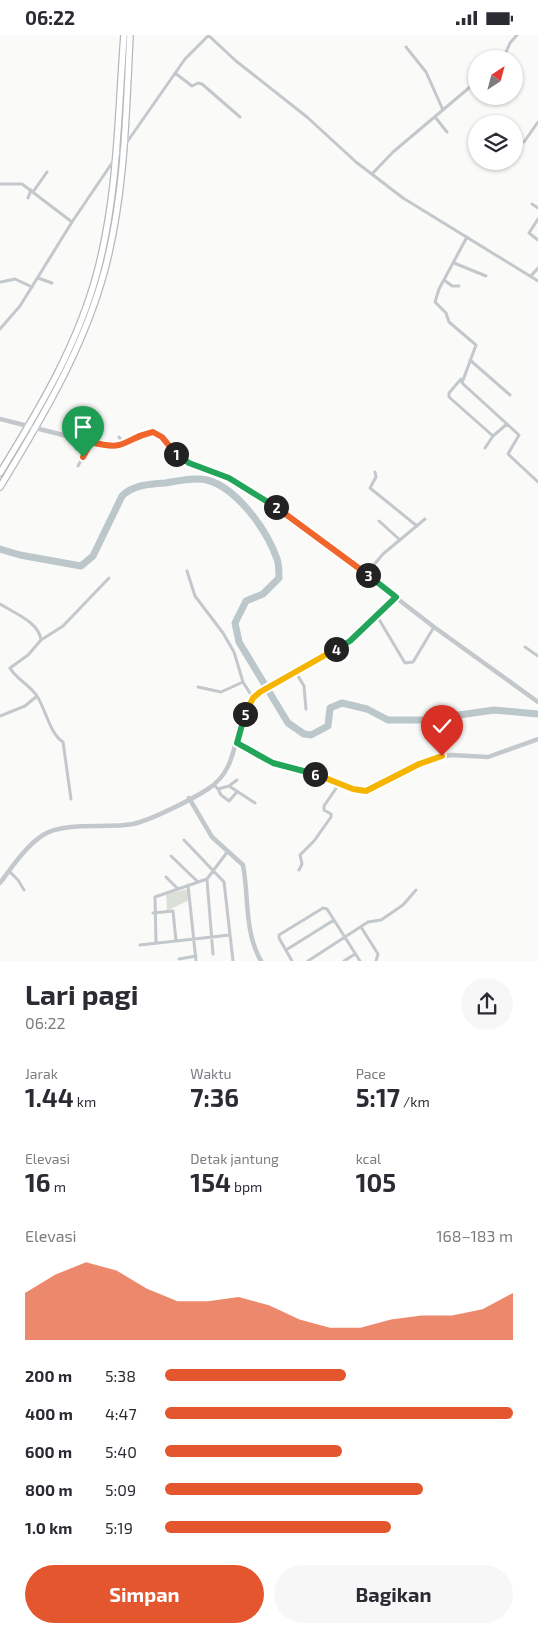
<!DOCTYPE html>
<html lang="id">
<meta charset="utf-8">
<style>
body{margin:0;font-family:"Exo 2",sans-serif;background:#f7f7f7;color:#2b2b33;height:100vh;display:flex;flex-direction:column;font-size:19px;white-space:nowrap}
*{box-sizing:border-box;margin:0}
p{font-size:16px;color:#7c7c81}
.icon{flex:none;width:28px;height:28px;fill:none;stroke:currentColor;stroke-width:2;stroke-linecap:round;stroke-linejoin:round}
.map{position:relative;height:926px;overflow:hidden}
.drawer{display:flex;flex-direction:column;background:#fff;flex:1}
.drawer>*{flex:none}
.needle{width:32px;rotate:36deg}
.controls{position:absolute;left:468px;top:15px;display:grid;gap:10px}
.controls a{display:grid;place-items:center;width:55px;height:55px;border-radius:50%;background:#fff;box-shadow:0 1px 4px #0004;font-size:25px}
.pin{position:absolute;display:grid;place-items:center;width:42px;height:42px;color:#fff;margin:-51px -21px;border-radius:50% 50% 50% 0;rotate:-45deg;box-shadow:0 0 5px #0007}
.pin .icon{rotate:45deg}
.km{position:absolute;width:25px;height:25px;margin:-12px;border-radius:50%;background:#222;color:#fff;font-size:14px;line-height:25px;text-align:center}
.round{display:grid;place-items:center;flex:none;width:52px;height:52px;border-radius:26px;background:#f7f7f7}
.headline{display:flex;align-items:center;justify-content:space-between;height:85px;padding:0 25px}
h1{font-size:28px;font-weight:700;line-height:38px}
.metrics{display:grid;grid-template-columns:repeat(3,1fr);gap:8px;height:85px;padding:5px 25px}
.metrics div{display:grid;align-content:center}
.metrics b{font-size:25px;font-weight:700}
.metrics small{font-size:14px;font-weight:400}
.metrics p{font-size:14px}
.chart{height:140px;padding:10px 25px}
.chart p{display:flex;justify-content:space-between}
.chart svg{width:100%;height:90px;margin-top:5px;fill:#e4572e;opacity:.7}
.action{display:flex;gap:10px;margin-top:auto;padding:10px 25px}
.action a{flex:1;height:58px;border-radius:30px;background:#e4572e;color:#fff;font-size:20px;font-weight:700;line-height:58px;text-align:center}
.action a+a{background:#f7f7f7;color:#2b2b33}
ul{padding:0 25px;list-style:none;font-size:16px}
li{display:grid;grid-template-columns:80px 60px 1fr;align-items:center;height:38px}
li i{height:12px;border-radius:6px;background:#e4572e}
.status{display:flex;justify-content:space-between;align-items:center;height:35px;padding:0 25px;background:#fff;direction:ltr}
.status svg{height:14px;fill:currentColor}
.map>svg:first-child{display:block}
.green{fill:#dadfd7}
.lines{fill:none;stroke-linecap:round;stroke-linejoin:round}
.river{stroke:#bbc7cb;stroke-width:7}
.trunk-casing{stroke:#b4b9bd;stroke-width:8}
.minor{stroke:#c3c8cc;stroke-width:3}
.tertiary{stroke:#c3c8cc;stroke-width:4.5}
.trunk{stroke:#fff;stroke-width:5.5}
.split-1-casing{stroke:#fff;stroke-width:10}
.split-2-casing{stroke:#fff;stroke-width:10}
.split-3-casing{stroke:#fff;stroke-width:10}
.split-4-casing{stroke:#fff;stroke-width:10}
.split-5-casing{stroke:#fff;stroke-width:10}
.split-6-casing{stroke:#fff;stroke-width:10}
.split-7-casing{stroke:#fff;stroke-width:10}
.split-8-casing{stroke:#fff;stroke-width:10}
.split-1{stroke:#f0652b;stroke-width:6}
.split-2{stroke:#22a559;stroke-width:6}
.split-3{stroke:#f0652b;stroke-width:6}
.split-4{stroke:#22a559;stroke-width:6}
.split-5{stroke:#f5b400;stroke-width:6}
.split-6{stroke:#22a559;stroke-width:6}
.split-7{stroke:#f5b400;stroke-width:6}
.split-8{stroke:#f5b400;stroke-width:6}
</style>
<div class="status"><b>06:22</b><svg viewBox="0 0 49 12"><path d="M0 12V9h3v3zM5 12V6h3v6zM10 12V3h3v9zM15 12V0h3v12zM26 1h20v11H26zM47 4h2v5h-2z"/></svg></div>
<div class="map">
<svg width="538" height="926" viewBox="0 0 538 926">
<rect width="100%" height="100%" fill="#fafaf8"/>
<path class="green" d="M188 854 189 865 167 876 166 859Z"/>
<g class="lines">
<path class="river" d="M0 514 20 520 81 531 93 521 122 461C133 450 149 449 165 448 178 446 194 442 207 445 237 453 267 495 277 524 279 529 279 537 279 543L263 559 246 566 235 588 239 607 288 688 304 699 311 700 328 691 330 673 342 668 367 674 388 685H424L494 675 538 679"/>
<g class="trunk-casing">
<path id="trunk" d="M0 438C40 373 79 308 98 234 118 157 118 78 124 0
M0 452C42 383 84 313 105 234 125 158 126 78 130 0"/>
</g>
<path class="minor" d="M208 0 236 26 307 82 356 127 403 163 538 246
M406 12 426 37 443 75
M503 24 510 8 517 0
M175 38 192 51 198 48 202 49 240 82
M435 82 447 97
M524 107 538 87
M118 120 185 24 209 0
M372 139 393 117 476 47
M0 149H22L72 187
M33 157 47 137
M28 163 31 155
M532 169 538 173
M538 184 529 198 538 205
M467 202 439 254 435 267 446 278 449 287 476 310 462 348 519 400 508 419 538 447
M454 228 486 241
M531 241 538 233
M38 243 52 248
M444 245 452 251H459
M1 247 15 244 32 252
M0 294 20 271 72 187 114 125
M470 325 510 360
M461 344 449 358V362L493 401 507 389
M119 402 124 410
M485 413 493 401
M76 414 79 404
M78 431 91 407
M375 437 376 442 370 453 417 491
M379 486 400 505
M187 536 195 561 223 598 234 617 243 647
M366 539 383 519 425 484
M0 569C14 578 39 587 41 605L28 620 10 633C16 644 30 650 37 661 46 675 50 699 63 707L71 764
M377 581 405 628 413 627 434 592
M41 605 63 591 109 543
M525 612 538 621
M295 636 304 651 306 674
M198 652 221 657 243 647 253 663
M0 681 25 671 37 661
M214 750 218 754 229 751 255 768
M229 751 237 745
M218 754 221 760 229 766 237 757
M184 805 224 847 233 926
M171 821 198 847
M299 835 302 829 300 820 314 806 331 782V779L324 775V771L339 749
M9 836 18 845 24 855
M166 842 177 853
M207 845 213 919
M188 850 196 926
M153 878 173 876 176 906
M361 892 378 919 376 926
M156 908 155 862 207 844 228 816
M140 910 230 900
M286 915 334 885 360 926
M179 924 196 921
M292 926 279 903V900L323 873 327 874 334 885
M308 926 368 887 381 885 403 870 416 855
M344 926 355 919"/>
<path class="tertiary" d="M0 384 110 412C127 412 143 393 159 399L182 424 229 443 293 483 434 592 538 667
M237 708 273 728 308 736 353 754 366 756 431 724 451 720 488 722 538 704
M189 763 212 802 243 830C249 861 244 897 261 926
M0 848C12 832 26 811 43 800 65 786 107 794 133 789 151 785 191 765 208 754 242 732 231 692 252 665 267 645 311 629 333 616 357 602 376 582 396 562"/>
<use href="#trunk" class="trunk"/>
</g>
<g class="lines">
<g class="split-1-casing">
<path id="split-1" d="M83 422 91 407C129 417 121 404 153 397L162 402 176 419"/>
</g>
<g class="split-2-casing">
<path id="split-2" d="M176 419 189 428 229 443 276 472"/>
</g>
<g class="split-3-casing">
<path id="split-3" d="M276 472 368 540"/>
</g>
<g class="split-4-casing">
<path id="split-4" d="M336 614 350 606 396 562 368 540"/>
</g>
<g class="split-5-casing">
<path id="split-5" d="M245 679 253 663 260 657 336 614"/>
</g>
<g class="split-6-casing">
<path id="split-6" d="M245 679 237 708 273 728 315 739"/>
</g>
<g class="split-7-casing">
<path id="split-7" d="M315 739 353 754 366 756 419 729"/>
</g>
<g class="split-8-casing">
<path id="split-8" d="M419 729 442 721"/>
</g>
<use href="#split-1" class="split-1"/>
<use href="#split-2" class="split-2"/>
<use href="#split-3" class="split-3"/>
<use href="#split-4" class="split-4"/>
<use href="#split-5" class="split-5"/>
<use href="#split-6" class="split-6"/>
<use href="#split-7" class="split-7"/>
<use href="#split-8" class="split-8"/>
</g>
</svg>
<div class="controls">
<a><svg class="needle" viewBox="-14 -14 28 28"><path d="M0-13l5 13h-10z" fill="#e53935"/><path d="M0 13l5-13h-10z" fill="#7c7c81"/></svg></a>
<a><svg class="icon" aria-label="layers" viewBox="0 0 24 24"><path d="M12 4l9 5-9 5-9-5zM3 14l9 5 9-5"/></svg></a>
</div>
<div class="pin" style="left:83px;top:422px;background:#1e9e55"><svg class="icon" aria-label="arrive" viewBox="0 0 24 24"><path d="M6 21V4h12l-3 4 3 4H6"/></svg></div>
<div class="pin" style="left:442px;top:721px;background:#d93025"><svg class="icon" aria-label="check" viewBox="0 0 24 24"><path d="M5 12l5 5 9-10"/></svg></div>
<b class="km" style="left:176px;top:419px">1</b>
<b class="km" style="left:276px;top:472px">2</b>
<b class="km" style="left:368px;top:540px">3</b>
<b class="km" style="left:336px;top:614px">4</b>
<b class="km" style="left:245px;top:679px">5</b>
<b class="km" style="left:315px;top:739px">6</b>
</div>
<section class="drawer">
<div class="headline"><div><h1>Lari pagi</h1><p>06:22</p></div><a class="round"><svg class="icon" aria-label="share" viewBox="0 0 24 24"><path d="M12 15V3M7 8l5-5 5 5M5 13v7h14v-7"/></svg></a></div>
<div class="metrics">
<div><p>Jarak</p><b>1.44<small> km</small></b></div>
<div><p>Waktu</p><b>7:36</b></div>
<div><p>Pace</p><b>5:17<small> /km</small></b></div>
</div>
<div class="metrics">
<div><p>Elevasi</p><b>16<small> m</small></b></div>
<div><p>Detak jantung</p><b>154<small> bpm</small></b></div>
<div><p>kcal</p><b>105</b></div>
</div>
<div class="chart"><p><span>Elevasi</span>168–183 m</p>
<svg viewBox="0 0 160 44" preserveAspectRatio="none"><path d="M0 44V21L10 12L20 6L30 10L40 19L50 25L60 25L70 23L80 27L90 34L100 38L110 38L120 34L130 32L140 32L150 29L160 21V44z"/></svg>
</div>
<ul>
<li><b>200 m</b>5:38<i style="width:52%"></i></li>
<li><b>400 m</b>4:47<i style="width:100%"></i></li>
<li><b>600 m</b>5:40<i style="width:51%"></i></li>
<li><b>800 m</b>5:09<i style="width:74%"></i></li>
<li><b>1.0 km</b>5:19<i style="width:65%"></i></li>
</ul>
<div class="action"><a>Simpan</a><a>Bagikan</a></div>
</section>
